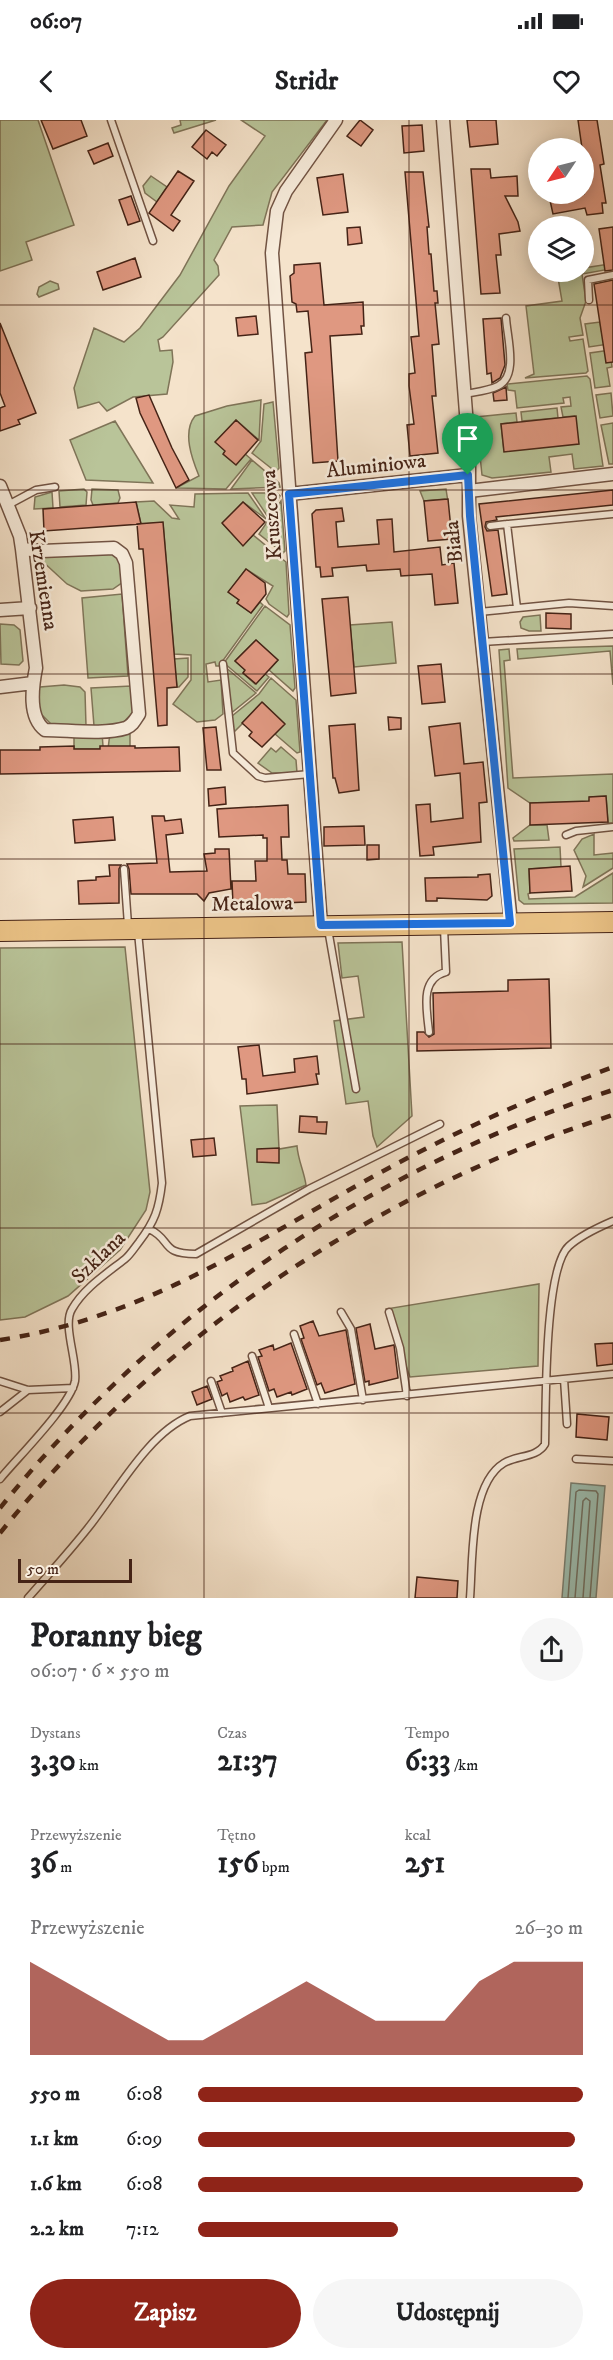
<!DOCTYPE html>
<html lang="pl">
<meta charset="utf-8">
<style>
body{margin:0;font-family:"IM FELL DW Pica",serif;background:#f6f6f6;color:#202124;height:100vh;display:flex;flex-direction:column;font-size:22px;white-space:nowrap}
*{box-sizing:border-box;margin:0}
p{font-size:20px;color:#757577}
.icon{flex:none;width:33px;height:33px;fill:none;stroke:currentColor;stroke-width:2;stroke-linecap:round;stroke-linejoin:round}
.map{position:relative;height:1478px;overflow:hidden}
.panel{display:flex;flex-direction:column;background:#fff;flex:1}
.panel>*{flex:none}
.needle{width:39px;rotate:235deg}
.buttons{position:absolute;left:528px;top:18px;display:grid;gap:12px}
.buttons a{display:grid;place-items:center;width:66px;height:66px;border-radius:50%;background:#fff;box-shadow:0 3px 15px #0003;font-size:30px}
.scale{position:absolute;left:18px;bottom:15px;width:114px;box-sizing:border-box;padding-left:6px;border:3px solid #452316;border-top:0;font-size:16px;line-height:21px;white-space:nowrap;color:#452316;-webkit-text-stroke:4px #f8eddd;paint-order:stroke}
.pin{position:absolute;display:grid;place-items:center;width:51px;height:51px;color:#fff;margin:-62px -26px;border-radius:50% 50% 50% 0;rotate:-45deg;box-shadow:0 0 6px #0007}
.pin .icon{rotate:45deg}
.round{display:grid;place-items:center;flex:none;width:63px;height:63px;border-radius:32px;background:#f6f6f6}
.overview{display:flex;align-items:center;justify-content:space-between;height:102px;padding:0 30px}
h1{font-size:33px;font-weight:700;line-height:45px}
.metrics{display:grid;grid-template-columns:repeat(3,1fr);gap:9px;height:102px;padding:6px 30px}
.metrics div{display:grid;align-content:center}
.metrics b{font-size:30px;font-weight:700}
.metrics small{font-size:16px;font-weight:400}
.metrics p{font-size:16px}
.chart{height:168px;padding:12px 30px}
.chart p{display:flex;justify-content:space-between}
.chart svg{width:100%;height:108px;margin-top:6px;fill:#8f2418;opacity:.7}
.cta{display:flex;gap:12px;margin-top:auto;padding:12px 30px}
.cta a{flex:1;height:69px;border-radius:36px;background:#8f2418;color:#fff;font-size:24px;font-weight:700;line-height:69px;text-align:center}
.cta a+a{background:#f6f6f6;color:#202124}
ul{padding:0 30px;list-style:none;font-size:20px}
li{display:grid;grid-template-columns:96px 72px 1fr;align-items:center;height:45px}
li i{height:15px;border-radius:8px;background:#8f2418}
.status{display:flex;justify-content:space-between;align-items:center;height:42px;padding:0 30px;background:#fff;direction:ltr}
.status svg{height:16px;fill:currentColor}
header{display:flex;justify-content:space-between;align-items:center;height:78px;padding:0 30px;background:#fff;font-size:27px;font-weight:700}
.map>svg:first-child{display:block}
.green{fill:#b9c499;stroke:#7f7458;stroke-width:1.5}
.water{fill:#9dbfb2;stroke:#7a8174;stroke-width:1.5}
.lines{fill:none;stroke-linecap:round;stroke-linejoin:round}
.shore{stroke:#717164;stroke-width:1.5}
.building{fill:#df9881;stroke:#452316;stroke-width:1.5}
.service-casing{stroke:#715343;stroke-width:9}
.minor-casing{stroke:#715343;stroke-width:15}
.primary-casing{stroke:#452316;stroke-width:22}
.service{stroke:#f8eddd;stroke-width:6}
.minor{stroke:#f8eddd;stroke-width:12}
.primary{stroke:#eac286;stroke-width:20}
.rail{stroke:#452316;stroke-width:4.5;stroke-dasharray:10 10;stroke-linecap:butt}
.route-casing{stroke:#fff;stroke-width:12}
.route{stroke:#1a73e8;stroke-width:8}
.grid{fill:none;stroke:#452316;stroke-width:1.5;stroke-opacity:0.55}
.labels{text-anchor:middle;stroke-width:5;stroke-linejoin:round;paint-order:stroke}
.street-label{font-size:21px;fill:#452316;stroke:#f8eddd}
</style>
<div class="status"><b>06:07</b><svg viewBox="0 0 49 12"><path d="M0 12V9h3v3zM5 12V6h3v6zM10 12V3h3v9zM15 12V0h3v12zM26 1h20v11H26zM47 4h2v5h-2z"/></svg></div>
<header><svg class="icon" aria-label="back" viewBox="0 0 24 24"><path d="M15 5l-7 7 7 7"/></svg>Stridr<svg class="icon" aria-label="heart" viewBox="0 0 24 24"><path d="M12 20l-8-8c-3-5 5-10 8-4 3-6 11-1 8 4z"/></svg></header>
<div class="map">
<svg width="613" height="1478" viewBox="0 0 613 1478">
<rect width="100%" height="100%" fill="#f5e3cb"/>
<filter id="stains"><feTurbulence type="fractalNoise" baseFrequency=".00333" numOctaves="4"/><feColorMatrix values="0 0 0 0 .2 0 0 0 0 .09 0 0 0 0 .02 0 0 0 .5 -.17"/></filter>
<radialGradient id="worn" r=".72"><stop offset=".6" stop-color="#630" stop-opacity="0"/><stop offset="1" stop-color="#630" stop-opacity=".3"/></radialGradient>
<path class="green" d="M0 0H38L74 105 26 122 32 140 0 151Z
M180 0H216L174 13 172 8 181 5Z
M241 0H327L272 72 263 105 232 107 214 140 218 146 219 155 163 217 158 220 160 231 172 230 173 242 167 274 133 277 107 291 99 282 78 288 74 268 94 208 124 222 140 208 180 155 229 66 265 16Z
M151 56 167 67 157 82 145 73 143 66Z
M609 144 610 149 582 154 586 181 580 198 583 215 569 217 570 221 583 219 588 251 586 253 525 258 534 254 526 186 562 181 557 152H584V148Z
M50 161 58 164 59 169 39 177 37 174 39 167Z
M600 202 602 214 609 224 589 227 585 204Z
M610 230 612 247 607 248 610 266 595 268 590 233Z
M587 256 590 259 603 346 574 349 572 334 549 337 551 352 492 358 482 355 476 297 516 293 517 302 501 304 504 331 575 296 563 297 561 287 571 286 570 277 563 278 564 283 517 288 515 271 508 270 507 264Z
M611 273 613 296 600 298 596 275Z
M261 280 259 320 236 300 216 322 245 334 251 339 226 369 176 368 199 356C192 339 182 312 195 296L227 286Z
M273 282 279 348 276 352 252 333 261 321 264 284Z
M557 288 558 298 522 301 521 292Z
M115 301 153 363 86 360 70 320Z
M613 303V344H609L601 305Z
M252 340 279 363 280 367 231 369Z
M84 369 87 372 86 385 60 387 59 371Z
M92 369 118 370 120 378 118 383 93 385 91 380Z
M446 369 448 382 445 379 424 381 420 371Z
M52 372 53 388 34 389 35 377Z
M248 373 266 399 243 382 223 404 243 425 253 415 286 442 289 494 287 497 269 484 266 479 273 466 246 449 229 472 239 480 237 483 251 493 260 482 263 485 219 546H216L215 542 206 544 208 562 221 560 223 594 215 600 197 602 173 584 191 560V535L174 534 163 403 141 404 136 382 154 381 172 398 179 399 170 385 194 387 195 374Z
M252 373H277L280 376 268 397Z
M281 381 285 431 283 433 259 414Z
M113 433 122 443 123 462 113 469 81 471 67 464 40 439 41 436Z
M122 474 128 556 88 558 82 478Z
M265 486 290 505 295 568 293 571 269 550 278 540 256 520 235 541 245 550 243 553 255 564 265 554 269 557 257 571 224 543Z
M540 495 541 511H529L521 508 520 502 523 497Z
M392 502 396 543 354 547 350 505Z
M0 504 14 505 20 510 23 541 19 545 1 544Z
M613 526V565L610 531 518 539 517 529Z
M509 529 510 540 504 541 513 658 613 654V703H608L606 676 590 677 589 682 530 683 508 668 499 530Z
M188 538V557L179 567H177L174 539Z
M224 546 256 573 230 594Z
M271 558 296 580 300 632 297 633 275 614 284 603 263 583 233 613 232 596 259 574Z
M64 565 80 567 85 572 86 606 51 604 39 592 37 570 40 567Z
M131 566 134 591 121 605 94 606 91 568Z
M102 613 103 626 100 629H74V614Z
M110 613 130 614V626L128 628 108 629Z
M281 627 296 640 297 653H272L258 643 271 628 276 632Z
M530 705H547L549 720 514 721 513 718Z
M594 714V735L613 733V748L583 767 586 756 574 730 582 719Z
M560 727 561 747 529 749 530 773 528 774 529 779 575 777 613 753V783L524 784 519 780 514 729Z
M402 822 412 996 377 1027 373 1016 368 981 346 984 334 901 364 897 358 856 342 858 338 823Z
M125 827 150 1072 146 1090 120 1130 68 1176 25 1197 0 1200V828Z
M277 985 279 1029 297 1026C298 1040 304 1051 306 1065L266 1083 252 1085 240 986Z
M539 1164 538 1246 410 1257 386 1189Z"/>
<path class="water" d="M571 1363 605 1366 596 1478H562Z"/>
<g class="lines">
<path class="shore" d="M568 1478 576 1372 579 1370 596 1371 598 1374 590 1478
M575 1478 583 1381 586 1378 590 1381 583 1478"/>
</g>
<path class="building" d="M41 0H81L87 16 53 29Z
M360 0 373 10 361 26 347 16Z
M467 0H496L498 24 470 27Z
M578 0H597L604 44 600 45 606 83H602L603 93 587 95 585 88 553 94 549 76 584 74V64L587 63Z
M422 5 424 31 404 33 402 6Z
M206 10 226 25 217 36 212 32 207 39 192 27Z
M108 23 113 36 94 44 88 31Z
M471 49H490L491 58 517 56 518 76H505L518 102 520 111 499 114 501 135H496L500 173 481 174Z
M178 51 194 61 171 95 180 101 173 111 149 93Z
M405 52H423L429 107H427L429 134H431L434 171H437L438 183H435L439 224 432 225 436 276H432L438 333 410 336 407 305 414 304 409 266V254L415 253 411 217 419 216Z
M343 54 348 92 323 95 317 58Z
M131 76 140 101 128 105 119 80Z
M360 107 362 123 348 125 347 108Z
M613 107V150L605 151 599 109Z
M135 138 141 157 103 170 97 152Z
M320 143 324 185 363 182 364 206H361L362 214 330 216 338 341 313 343 305 233 312 232 308 191 297 192 296 184 292 182 290 156 294 153V145Z
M613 160V242L606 243 594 164Z
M256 196 258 214 238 216 236 198Z
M501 198 505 245 500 258 492 263 491 253 487 254 483 199Z
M0 203 36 293 18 300 20 304 0 311V288L5 286 0 273Z
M506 267 507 280 494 281 493 273Z
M149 275 172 328 189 360 176 368 140 293 136 278Z
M576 296 579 324 504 332 501 304Z
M236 300 258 320 236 345 223 334 225 331 215 322Z
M613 370V385L496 397 497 400 486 402 485 407 487 411 498 410 507 474 492 476 479 384Z
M448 379 452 419 428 421 424 381Z
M136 382 141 404 44 411 43 389Z
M243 382 265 402 243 426 222 403Z
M342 388 344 401 336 402 338 427 379 424 377 400 392 399 394 432 440 427 442 445 454 443 458 483 435 485 432 454 401 456 400 449 367 451 366 445 332 448 333 456 321 457 320 447H316L312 394 316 390Z
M163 402 177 567 167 568V605L158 606 143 429H139L137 404Z
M246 449 265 463 266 474 251 493 237 483 239 480 228 472Z
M348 477 356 573 331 576 322 479Z
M546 493 571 494V509L546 508Z
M256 520 278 540 256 564 243 553 245 550 235 541Z
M441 544 445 582 422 584 418 546Z
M262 582 285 604 262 627 249 616 252 612 242 603Z
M388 597 401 598V609L389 610Z
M460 603 464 644 483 642 487 682 479 683 481 722 433 727 434 735 420 736 416 685 430 684 431 702 463 698 460 653 435 656 429 607Z
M355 604 359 670 339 673 335 658H333L329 606Z
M216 607 221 650H207L203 608Z
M74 626V629H100V626H135V628L179 627 180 651 0 654V630H40V627Z
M225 667 226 684 209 686 208 669Z
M606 676 608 702 530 705V683L589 681V677Z
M288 685 289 717H281L282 740H287L288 754H305L306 782 233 785 232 761H256L255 741H267V718H263V715L219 717 217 689Z
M152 696H164L165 701 181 699 183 713 166 715 170 752 207 751 204 734 215 733V729H229L231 769 209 773 204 781 197 774H131L129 749 127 744 157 743Z
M113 697 115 720 75 723 73 700Z
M364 706 365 725 324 726V707Z
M367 725H379V739L367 740Z
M109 745H121L119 749V783L79 784 78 761 96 760V757L110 756Z
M570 746 572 771 530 773 529 749Z
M490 754 492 776 487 780 437 778V781H426L425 758 478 757V755Z
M549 859 551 928 417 931V912H424L429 917 434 914 433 873 508 871V860Z
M259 925 263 956 295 952 294 939 317 936 319 954H316L318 964 247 974 246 959H242L238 927Z
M300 996 317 997V1002H327L326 1014 299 1012Z
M214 1018 216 1035 193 1037 191 1020Z
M279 1028V1043L257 1042V1029Z
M313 1201 319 1216 346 1210 355 1264 325 1273 321 1263 317 1265 301 1219 304 1218 300 1206Z
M370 1204 375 1229 394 1225 398 1258 369 1265V1261L365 1262 356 1208Z
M291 1223 307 1269 292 1275 291 1272 277 1277 274 1269 269 1271 258 1237 262 1236 259 1230 273 1225 274 1230Z
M613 1223V1244L597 1246 595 1224Z
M248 1241 259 1275 245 1280 243 1277 230 1282 227 1273 222 1276 217 1262 222 1260 220 1256 233 1251 232 1248Z
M207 1266 212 1279 197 1285 192 1272Z
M577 1294 609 1297 607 1320 576 1317Z
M417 1457 458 1461 457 1478H415Z"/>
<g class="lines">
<g class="service-casing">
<path id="service" d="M111 0 153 121
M589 180 588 160 613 155
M465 274C475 272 488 271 498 266 519 256 507 217 506 198
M8 385 36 370 55 367
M490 406 507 404
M517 488 507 404 613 394
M479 492 569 483 613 486
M482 522 613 514
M223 544 233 633 258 656 265 658 310 654
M566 715 576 711 613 707
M124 749 128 805
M328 809 356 969
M429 912C427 890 419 859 446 852L444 808
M149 1109C173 1120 159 1134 196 1134L309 1069 440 1004
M341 1192 351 1209 363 1280
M389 1192 400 1228 407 1276
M294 1214 318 1284
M252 1236 269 1288
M564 1259 567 1304
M0 1261 28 1270 73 1268
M211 1261 222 1293
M0 1292 28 1270
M576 1339 613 1341
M0 1359C18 1337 70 1286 75 1261 78 1241 62 1205 72 1189 84 1168 106 1154 125 1139 130 1135 135 1127 139 1122 155 1101 159 1089 162 1063L138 812
M28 1478C48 1455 69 1432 88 1408 117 1372 148 1313 190 1296L613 1254
M470 1478C473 1441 469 1364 504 1343 517 1335 537 1338 545 1324 546 1287 544 1148 569 1126 580 1116 599 1107 613 1101"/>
</g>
<g class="minor-casing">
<path id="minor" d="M443 0 469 331V396L511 803
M0 366 20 416 22 429 36 548C32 568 28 597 45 610 69 610 104 615 126 608 133 605 135 600 139 594L126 443 122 434 114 428 42 431 22 429
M469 371 613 354
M289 374 468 355
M0 490 30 488
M0 567 33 563
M321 805 272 133 277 91 286 71 336 0"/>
</g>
<g class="primary-casing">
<path id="primary" d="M0 811 613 802"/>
</g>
<use href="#service" class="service"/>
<use href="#minor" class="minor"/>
<use href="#primary" class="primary"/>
<path class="rail" d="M0 1220C141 1198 243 1129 365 1061 444 1017 528 978 613 947
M0 1388C158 1191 374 1047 613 970
M0 1413C159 1217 373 1072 613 995"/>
</g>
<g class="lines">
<g class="route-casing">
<path id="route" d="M468 355 470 396 510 803 321 805 289 374Z"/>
</g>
<use href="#route" class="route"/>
</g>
<path class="grid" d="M204 0V1478M409 0V1478M0 185H613M0 370H613M0 554H613M0 739H613M0 924H613M0 1108H613M0 1293H613"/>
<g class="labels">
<g class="street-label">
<text transform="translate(376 345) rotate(-6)" y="7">Aluminiowa</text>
<text transform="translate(271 395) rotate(-94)" y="7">Kruszcowa</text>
<text transform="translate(453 422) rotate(-96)" y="7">Biała</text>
<text transform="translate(44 460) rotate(81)" y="7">Krzemienna</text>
<text transform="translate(252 783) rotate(-1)" y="7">Metalowa</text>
<text transform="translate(98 1137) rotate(-44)" y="7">Szklana</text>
</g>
</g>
<rect width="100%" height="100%" filter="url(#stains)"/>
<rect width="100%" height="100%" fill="url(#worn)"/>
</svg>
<div class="buttons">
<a><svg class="needle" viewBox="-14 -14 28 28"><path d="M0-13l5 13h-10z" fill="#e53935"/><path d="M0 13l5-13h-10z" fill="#757577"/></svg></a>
<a><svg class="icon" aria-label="layers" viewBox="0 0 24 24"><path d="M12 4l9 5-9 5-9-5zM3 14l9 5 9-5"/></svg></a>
</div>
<div class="scale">50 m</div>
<div class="pin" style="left:468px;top:355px;background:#1e9e55"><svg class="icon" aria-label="arrive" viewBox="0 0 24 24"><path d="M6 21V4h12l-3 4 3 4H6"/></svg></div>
</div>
<section class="panel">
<div class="overview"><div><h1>Poranny bieg</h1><p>06:07 · 6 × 550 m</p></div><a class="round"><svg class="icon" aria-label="share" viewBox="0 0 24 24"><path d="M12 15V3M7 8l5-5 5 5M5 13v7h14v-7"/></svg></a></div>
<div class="metrics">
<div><p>Dystans</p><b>3.30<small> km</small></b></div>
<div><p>Czas</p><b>21:37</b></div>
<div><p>Tempo</p><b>6:33<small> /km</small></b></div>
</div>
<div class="metrics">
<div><p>Przewyższenie</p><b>36<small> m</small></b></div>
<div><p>Tętno</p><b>156<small> bpm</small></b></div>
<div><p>kcal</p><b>251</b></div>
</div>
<div class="chart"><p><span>Przewyższenie</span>26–30 m</p>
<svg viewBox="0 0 160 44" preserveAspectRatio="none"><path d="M0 44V6L10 14L20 22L30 30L40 38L50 38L60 30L70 22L80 14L90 22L100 30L110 30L120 30L130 14L140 6L150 6L160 6V44z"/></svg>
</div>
<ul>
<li><b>550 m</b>6:08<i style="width:100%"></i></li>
<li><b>1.1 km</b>6:09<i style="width:98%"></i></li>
<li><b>1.6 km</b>6:08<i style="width:100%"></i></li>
<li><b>2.2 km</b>7:12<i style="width:52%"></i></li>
</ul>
<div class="cta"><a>Zapisz</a><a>Udostępnij</a></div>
</section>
